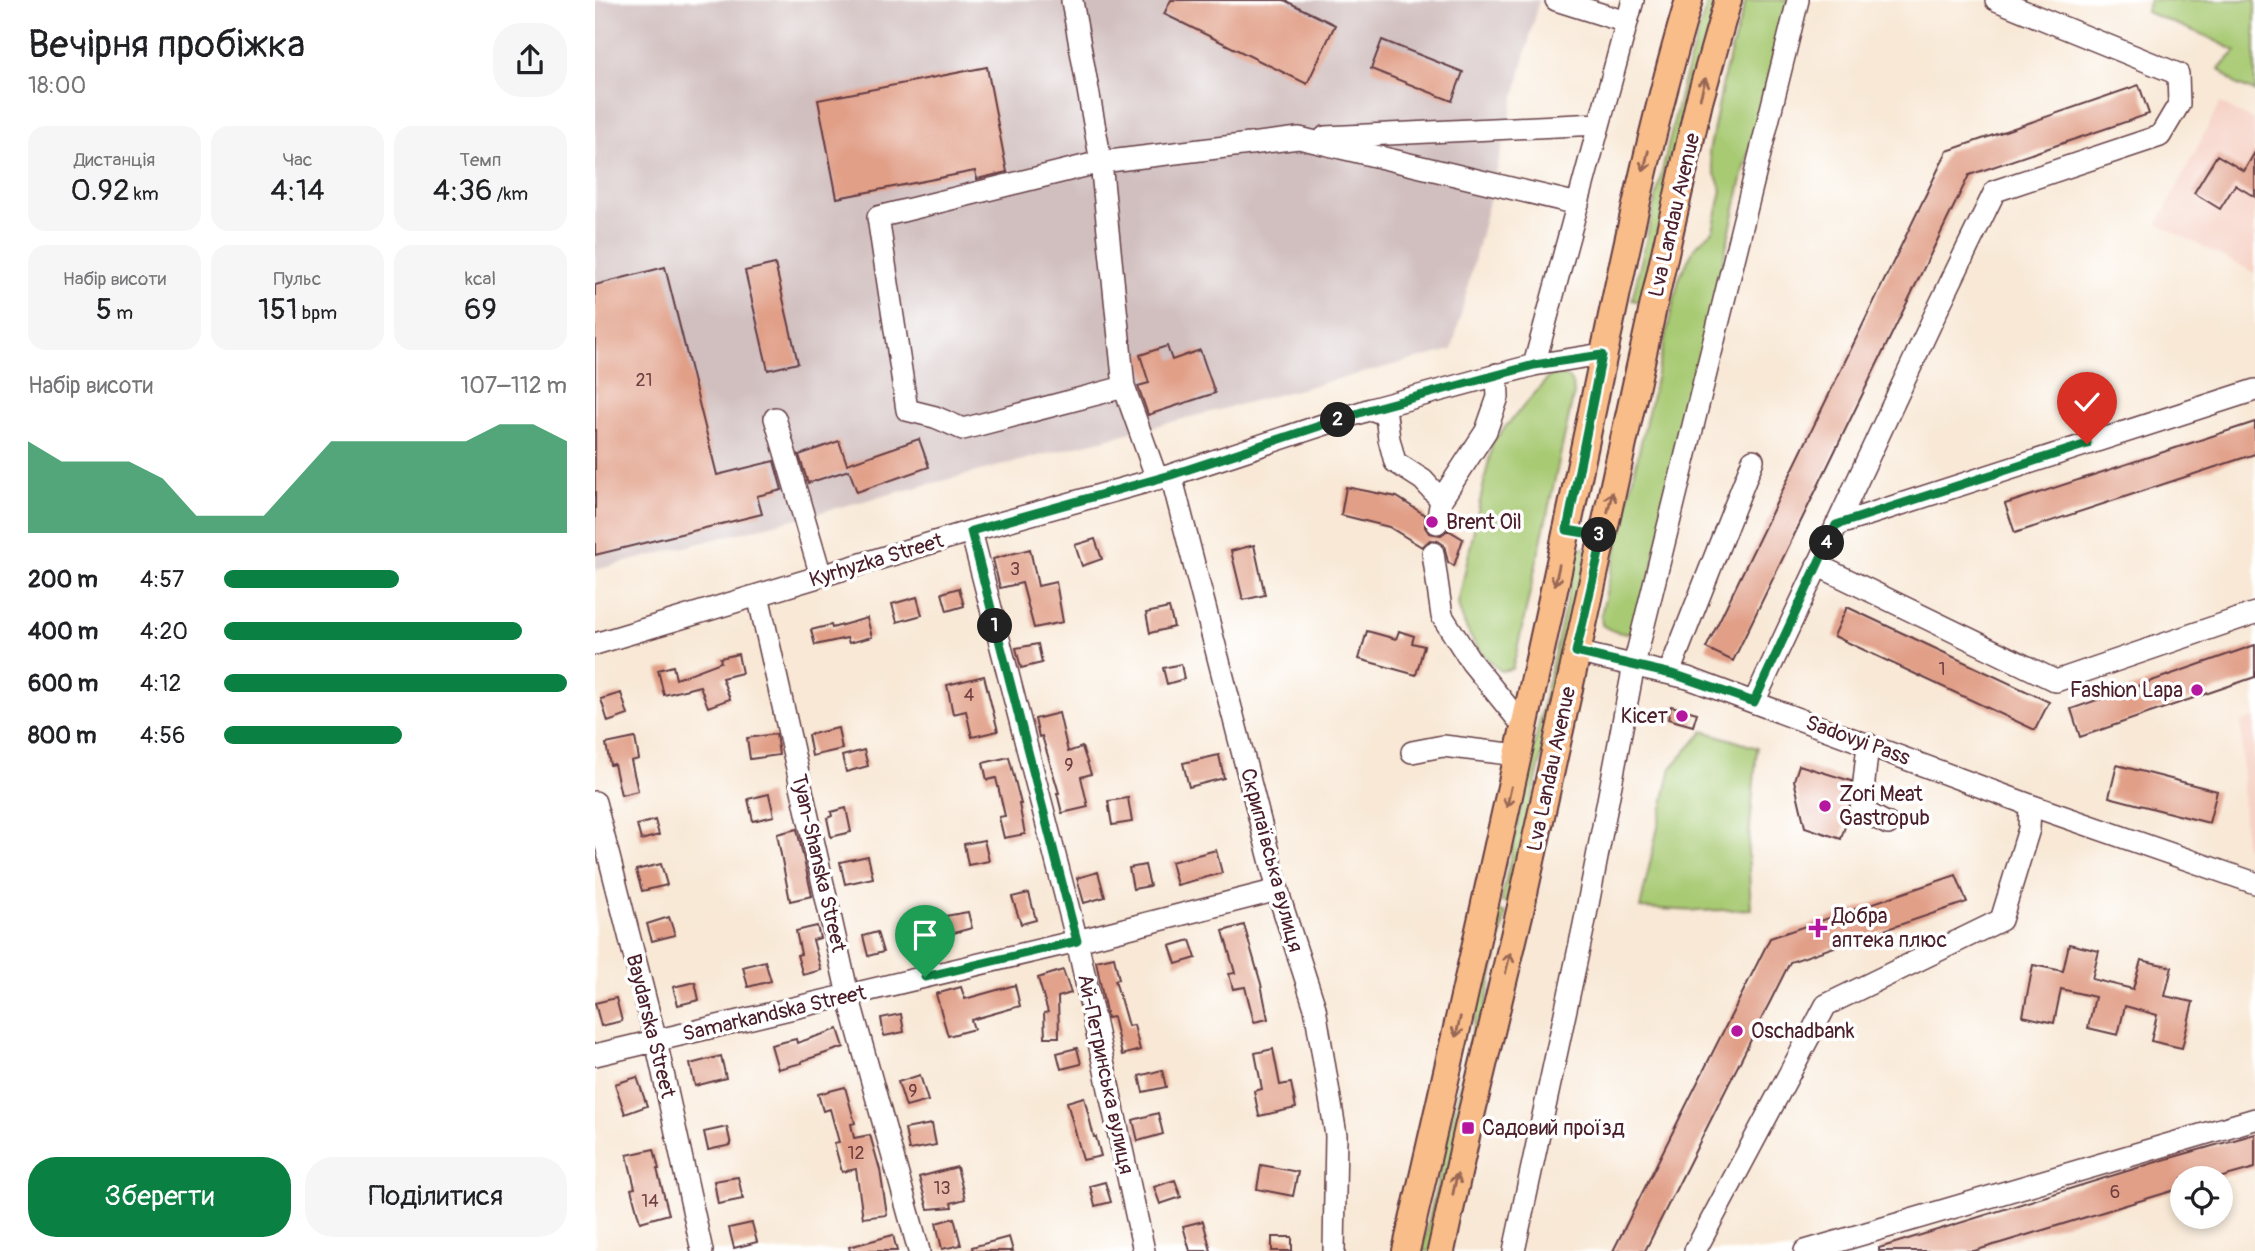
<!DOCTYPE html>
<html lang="uk">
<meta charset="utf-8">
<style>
body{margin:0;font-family:Pangolin,sans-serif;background:#f6f6f6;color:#202124;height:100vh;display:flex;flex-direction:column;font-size:26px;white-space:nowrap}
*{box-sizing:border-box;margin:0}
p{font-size:23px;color:#757577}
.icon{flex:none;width:38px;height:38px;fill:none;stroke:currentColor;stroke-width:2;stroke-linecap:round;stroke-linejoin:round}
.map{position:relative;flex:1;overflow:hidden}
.panel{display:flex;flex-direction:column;background:#fff;width:595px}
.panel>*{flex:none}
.buttons{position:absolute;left:1575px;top:1166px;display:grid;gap:14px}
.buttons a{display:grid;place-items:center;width:63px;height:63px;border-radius:50%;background:#fff;box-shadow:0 4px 10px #0003;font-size:35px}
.pin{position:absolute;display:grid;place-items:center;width:60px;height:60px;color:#fff;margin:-72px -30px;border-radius:50% 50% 50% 0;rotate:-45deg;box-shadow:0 0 7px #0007}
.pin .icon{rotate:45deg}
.km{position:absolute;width:35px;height:35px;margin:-18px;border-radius:50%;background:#222;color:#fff;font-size:19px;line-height:35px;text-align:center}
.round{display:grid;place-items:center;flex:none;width:74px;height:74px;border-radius:28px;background:#f6f6f6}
.head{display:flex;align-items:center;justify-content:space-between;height:119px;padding:0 28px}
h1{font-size:38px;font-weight:600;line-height:52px}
.metrics{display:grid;grid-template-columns:repeat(3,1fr);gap:10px;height:119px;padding:7px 28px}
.metrics div{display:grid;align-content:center;border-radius:18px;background:#f6f6f6;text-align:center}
.metrics b{font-size:30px;font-weight:600}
.metrics small{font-size:19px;font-weight:400}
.metrics p{font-size:19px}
.chart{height:196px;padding:14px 28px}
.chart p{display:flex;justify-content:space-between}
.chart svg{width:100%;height:126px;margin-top:7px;fill:#0b8043;opacity:.7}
.action{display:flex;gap:14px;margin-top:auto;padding:14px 28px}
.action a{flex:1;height:80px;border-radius:28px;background:#0b8043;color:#fff;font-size:28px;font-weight:600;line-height:80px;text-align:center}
.action a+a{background:#f6f6f6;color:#202124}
ul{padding:0 28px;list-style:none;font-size:23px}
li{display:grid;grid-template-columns:112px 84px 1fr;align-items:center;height:52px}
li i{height:18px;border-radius:9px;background:#0b8043}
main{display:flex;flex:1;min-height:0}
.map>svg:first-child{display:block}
.built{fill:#f6d1c5}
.industrial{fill:#d1bfbf}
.green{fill:#a8ca73;stroke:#79744f;stroke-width:2}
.building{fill:#e19f87}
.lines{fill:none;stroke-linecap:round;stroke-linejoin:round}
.minor-casing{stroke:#643d44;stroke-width:24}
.major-casing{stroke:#643d44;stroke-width:30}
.minor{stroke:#fff;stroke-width:21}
.major{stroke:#f8bd89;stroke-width:26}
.oneway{stroke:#986655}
.route-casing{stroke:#fff;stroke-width:14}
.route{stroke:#0b8043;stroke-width:9}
.poi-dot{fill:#b5179e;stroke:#fff;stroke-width:2.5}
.labels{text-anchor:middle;stroke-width:7;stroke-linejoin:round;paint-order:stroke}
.number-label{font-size:18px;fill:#703f42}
.street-label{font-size:21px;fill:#4a1f2b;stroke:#fff}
.poi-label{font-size:21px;fill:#4a1f2b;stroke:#fff;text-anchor:start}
</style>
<main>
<section class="panel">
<div class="head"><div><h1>Вечірня пробіжка</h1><p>18:00</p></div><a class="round"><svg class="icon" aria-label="share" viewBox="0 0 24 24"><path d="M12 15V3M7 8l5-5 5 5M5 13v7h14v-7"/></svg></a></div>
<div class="metrics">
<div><p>Дистанція</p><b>0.92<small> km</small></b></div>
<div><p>Час</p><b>4:14</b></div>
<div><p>Темп</p><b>4:36<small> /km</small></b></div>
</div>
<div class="metrics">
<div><p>Набір висоти</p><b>5<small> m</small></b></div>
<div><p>Пульс</p><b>151<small> bpm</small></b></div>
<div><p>kcal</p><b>69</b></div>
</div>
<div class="chart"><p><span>Набір висоти</span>107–112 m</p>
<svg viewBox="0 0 160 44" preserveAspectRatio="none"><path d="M0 44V12L10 19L20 19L30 19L40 25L50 38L60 38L70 38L80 25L90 12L100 12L110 12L120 12L130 12L140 6L150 6L160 12V44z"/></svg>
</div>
<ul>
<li><b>200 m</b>4:57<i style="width:51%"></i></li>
<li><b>400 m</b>4:20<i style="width:87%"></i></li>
<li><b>600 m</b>4:12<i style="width:100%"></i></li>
<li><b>800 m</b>4:56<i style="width:52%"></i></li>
</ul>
<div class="action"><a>Зберегти</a><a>Поділитися</a></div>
</section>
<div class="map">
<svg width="1660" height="1251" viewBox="0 0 1660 1251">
<rect width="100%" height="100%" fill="#fff"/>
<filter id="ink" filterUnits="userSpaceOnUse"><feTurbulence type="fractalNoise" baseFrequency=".0143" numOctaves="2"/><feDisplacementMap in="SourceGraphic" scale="14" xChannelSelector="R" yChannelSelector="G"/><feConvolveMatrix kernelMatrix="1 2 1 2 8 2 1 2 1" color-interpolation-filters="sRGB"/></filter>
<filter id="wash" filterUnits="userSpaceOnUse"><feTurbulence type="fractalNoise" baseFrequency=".00686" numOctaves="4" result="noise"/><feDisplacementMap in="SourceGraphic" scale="28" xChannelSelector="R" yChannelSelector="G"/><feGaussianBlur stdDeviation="1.57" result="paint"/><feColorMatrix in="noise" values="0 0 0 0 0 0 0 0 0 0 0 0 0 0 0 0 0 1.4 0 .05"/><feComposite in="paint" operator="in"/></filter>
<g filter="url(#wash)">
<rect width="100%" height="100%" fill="#f8e8d5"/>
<path class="built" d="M1625 103 1660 121V273L1563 224Z
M1660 718V850L1650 847 1646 722Z"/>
<path class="industrial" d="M0 0H944L857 350 0 570Z"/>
<path class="green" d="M1113 0H1123L1046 302 1037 300 1087 86Z
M1151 0H1193L1145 187 1043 631C1029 635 1019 633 1007 625L1006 615 1084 279 1099 248 1118 230 1127 190 1120 174 1114 152 1130 72Z
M1555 0H1660V92L1640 84 1624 69 1641 51 1611 36 1551 12Z
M965 374C975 376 978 383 979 393L921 655 917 669 906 671C884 654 869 630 863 604L898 441 955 376Z
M984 547 993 549 914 903 906 902 951 690Z
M1109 731 1162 748 1153 851 1156 909 1103 911 1045 908 1076 768Z
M904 912 911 913 836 1251H827Z"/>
<g id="blocks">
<path class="building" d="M576 0H689L740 25 712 84 569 14Z
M787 40 868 72 857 101 776 69Z
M392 67 412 172 382 179 380 171 242 198 223 100Z
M1544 85 1554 114 1374 175 1138 661 1111 648 1352 151Z
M1660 152V197L1640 185 1625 209 1599 193 1622 155 1649 171Z
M180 264 203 363 173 370 150 271Z
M70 267 122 475 179 461 187 490 162 496 167 514 0 555V285Z
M572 346 577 360 605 350 620 393 553 415 543 386 554 383 545 355Z
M1660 422V454L1420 533 1410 504Z
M324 439 334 467 262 492 254 470 213 483 204 455 244 441 252 464Z
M751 487 802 497 830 515V527L834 533 846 535 853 530 868 539 859 566 853 562 849 545 843 541 835 540 827 547 794 527 746 515Z
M500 539 507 559 487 566 480 545Z
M659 545 670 595 648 600 636 551Z
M435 549 443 586 461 582 468 622 439 628 427 583 405 588 398 559Z
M364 588 369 606 352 611 347 593Z
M322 597 327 615 302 622 297 604Z
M1252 607 1454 702 1440 730 1239 636Z
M574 608 579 627 555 633 551 613Z
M272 618 277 637 254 643 252 638 220 645 216 630 236 625 237 628Z
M772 631 801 639 804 631 819 636 817 643 829 646 821 675 764 659Z
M443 644 447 663 426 668 421 648Z
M1660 645V677L1485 737 1476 709Z
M143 654 147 673 127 678 135 699 113 707 105 686 69 695 63 670 78 666 81 679 126 662 125 658Z
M586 664 589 679 572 684 568 668Z
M389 676 403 731 377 737 371 711 358 714 352 685Z
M26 693 33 715 13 722 6 699Z
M1076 706 1102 713 1098 726 1073 719Z
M464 713 473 752 487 747 496 774 486 777 493 807 467 813 462 793H464L447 736 444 737 440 719Z
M243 728 247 749 217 756 213 735Z
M181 734 184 755 155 759 152 738Z
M40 738 44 759 36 761 43 791 26 795 19 764 15 765 11 744Z
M269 750 273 766 251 772 247 756Z
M624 755 629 778 594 787 588 763Z
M414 757 426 804H424L430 834 409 838 404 817 410 816 401 778 392 780 388 763Z
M1204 765 1256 781 1254 814 1246 839 1210 827 1199 780Z
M1522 765 1622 791 1614 823 1514 797Z
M174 794 179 816 158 821 153 799Z
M533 798 537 822 517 825 513 801Z
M251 808 256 832 236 837 232 818 237 816 236 812Z
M60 820 64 835 46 840 42 825Z
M202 829 217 896 195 901 182 834Z
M389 840 394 861 373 865 369 844Z
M621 850 627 873 582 885 576 862Z
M273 856 278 878 250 884 245 862Z
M66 864 72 885 47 891 41 870Z
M550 865 555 886 538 889 534 868Z
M503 872 510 897 489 903 482 878Z
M1361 875 1372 902 1195 962 1050 1251H1018L1175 938Z
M434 893 441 920 426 924 417 897Z
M373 912 377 928 317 944 312 923Z
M74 917 80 935 57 941 52 924Z
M649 925 666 984 673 1019 659 1022 650 987 638 989 634 974 640 973 628 931Z
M222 926 225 938 218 940 226 970 208 975 202 955 206 954 201 931Z
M282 932 288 952 273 956 268 936Z
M595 940 601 958 581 964 575 946Z
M1474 944 1504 951 1497 979 1538 989 1546 960 1577 967 1570 996 1598 1002 1587 1048 1556 1041 1562 1015 1530 1006 1523 1035 1493 1028 1500 997 1466 989 1459 1023 1428 1016 1438 965 1468 971Z
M519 957 524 979 520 980 533 1026 539 1025 545 1050 527 1055 518 1017 512 1018 501 961Z
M170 961 176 981 153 987 148 967Z
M468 970 476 993 463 997 464 1037H450L449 1013 453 1012 443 978Z
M100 982 104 1000 83 1005 78 987Z
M420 985 425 1006 376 1020 379 1029 353 1036 341 994 366 987 370 999Z
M21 998 27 1021 6 1026 0 1003Z
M306 1014 309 1032 289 1036 286 1018Z
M243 1029 249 1047 207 1061V1063L183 1069 176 1045 201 1039 202 1043Z
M482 1048 486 1064 466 1069 462 1053Z
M678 1049 685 1085 696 1083 701 1108 664 1116 659 1091 667 1089 660 1053Z
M126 1056 131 1078 100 1086 95 1064Z
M567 1070 571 1087 548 1092 544 1076Z
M325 1075 333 1101 311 1107 303 1082Z
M42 1077 52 1106 30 1114 20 1084Z
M250 1087 260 1123 256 1124 259 1138 275 1135 285 1170 292 1215 268 1218 261 1169 247 1172 239 1143 244 1142 235 1109 228 1111 223 1094Z
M489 1097 499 1137H501L506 1156 488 1160 472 1102Z
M563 1113 568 1134 543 1141 538 1120Z
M337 1124 341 1145 314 1150 310 1129Z
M132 1127 136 1145 113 1150 109 1132Z
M1660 1134V1168L1624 1178H1587V1188L1379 1251H1284V1248L1568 1160Z
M59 1149 64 1169H62L74 1214 45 1222 36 1189 40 1188 32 1155Z
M666 1165 703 1172 698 1196 662 1189Z
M362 1167 370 1199 356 1203 357 1207 333 1209 324 1177Z
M143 1177 148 1199 123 1204 119 1181Z
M580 1180 586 1197 565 1204 559 1187Z
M510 1182 516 1202 500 1206 495 1186Z
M359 1218 366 1245 347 1249 341 1223Z
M608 1221 616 1251H595L588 1226Z
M157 1223 162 1242 139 1248 134 1228Z
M298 1235 302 1251H255L254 1247Z
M414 1237 418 1251H378L377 1247Z
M677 1237H697V1251H677Z"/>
</g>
</g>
<g filter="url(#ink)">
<use href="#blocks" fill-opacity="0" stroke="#643d44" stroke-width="2"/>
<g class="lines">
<g class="minor-casing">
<path id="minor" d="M961 0 1031 22
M477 1 506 162 529 387 562 479
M730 137 1003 124
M939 365 1038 0
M529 387 368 429 340 417 312 410 283 217 506 162 704 138 983 204
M776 409 791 415 794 439 800 462 828 480 846 500 891 431 903 397 902 374
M180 418 226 576
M576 475 686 902 720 1008 741 1135 739 1251
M842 523 846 500
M1241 525 1660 390
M376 531 482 941 549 1251
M838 553 847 616 877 663 929 727
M1222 565 1461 681 1660 613
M163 595 253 995 324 1251
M0 644 376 531 576 475 776 409 939 365 1007 354
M981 652 1093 678 1435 805 1660 883
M1074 673 1158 460
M1159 702 1345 304 1400 191 1565 136 1584 104 1583 74 1401 0
M1273 744 1266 810 1293 824
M817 752 848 746 923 755
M0 802 61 1041 107 1251
M0 1055 482 941 683 890
M919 1251 989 925 1039 665 1203 0
M1100 1251 1231 1005 1406 920 1434 829 1435 805
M1210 1251 1660 1119"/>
</g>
<g class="major-casing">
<path id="major" d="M811 1251C866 1012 920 773 971 534 1010 355 1042 175 1094 0
M846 1251 873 1128 925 911 1076 226 1104 102 1133 0"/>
</g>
<use href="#minor" class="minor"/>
<use href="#major" class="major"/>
</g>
<defs><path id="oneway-shaft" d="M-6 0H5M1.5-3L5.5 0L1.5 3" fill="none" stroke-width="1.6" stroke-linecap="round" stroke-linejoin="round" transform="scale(1.75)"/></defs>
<g class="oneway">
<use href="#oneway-shaft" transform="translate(1108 88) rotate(-75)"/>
<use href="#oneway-shaft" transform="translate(1051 161) rotate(103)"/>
<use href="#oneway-shaft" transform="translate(1015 502) rotate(-77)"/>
<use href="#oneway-shaft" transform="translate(962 575) rotate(102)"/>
<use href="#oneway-shaft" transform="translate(914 797) rotate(102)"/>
<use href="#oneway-shaft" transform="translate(913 963) rotate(-76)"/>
<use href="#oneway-shaft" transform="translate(863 1027) rotate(103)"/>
<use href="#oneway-shaft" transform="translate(860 1184) rotate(-78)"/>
</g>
</g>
<g class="lines" filter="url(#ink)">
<g class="route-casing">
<path id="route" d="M330 977 482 941 376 531 576 475 776 409 839 392 939 365 1007 355 972 530 1008 536 981 652 1081 675 1159 702 1241 525 1492 444"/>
</g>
<use href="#route" class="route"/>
</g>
<g class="poi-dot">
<circle cx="837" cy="522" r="7"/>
<circle cx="1602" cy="690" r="7"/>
<circle cx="1087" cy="716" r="7"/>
<circle cx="1230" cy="806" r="7"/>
<path d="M1219.5 917.5h7v7h7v7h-7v7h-7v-7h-7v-7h7z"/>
<circle cx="1142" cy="1031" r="7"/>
<rect x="866" y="1121" width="14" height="14" rx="3.5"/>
</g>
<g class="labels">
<g class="number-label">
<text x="49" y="386">21</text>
<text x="420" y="575">3</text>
<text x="1347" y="675">1</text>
<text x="374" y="701">4</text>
<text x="474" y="771">9</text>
<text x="318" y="1097">9</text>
<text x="261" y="1159">12</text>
<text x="347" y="1194">13</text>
<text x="1520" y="1198">6</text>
<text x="55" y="1207">14</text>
</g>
<g class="street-label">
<text transform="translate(1079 215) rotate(-77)" y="7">Lva Landau Avenue</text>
<text transform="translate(281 560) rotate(-17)" y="7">Kyrhyzka Street</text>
<text transform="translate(1263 740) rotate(20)" y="7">Sadovyi Pass</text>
<text transform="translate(956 769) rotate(-78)" y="7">Lva Landau Avenue</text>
<text transform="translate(677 860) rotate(75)" y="7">Скрипаївська вулиця</text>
<text transform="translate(224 863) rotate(77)" y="7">Tyan-Shanska Street</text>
<text transform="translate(179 1013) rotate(-13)" y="7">Samarkandska Street</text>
<text transform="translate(56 1026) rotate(76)" y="7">Baydarska Street</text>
<text transform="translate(511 1074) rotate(78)" y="7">Ай-Петринська вулиця</text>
</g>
<g class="poi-label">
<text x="851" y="529">Brent Oil</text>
<text x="1588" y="697" text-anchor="end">Fashion Lapa</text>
<text x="1073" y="723" text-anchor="end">Кісет</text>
<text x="1244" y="801">Zori Meat<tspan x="1244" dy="24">Gastropub</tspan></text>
<text x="1237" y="923">Добра<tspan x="1237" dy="24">аптека плюс</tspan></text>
<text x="1156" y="1038">Oschadbank</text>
<text x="887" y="1135">Садовий проїзд</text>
</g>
</g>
</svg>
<div class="buttons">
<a><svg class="icon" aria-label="locate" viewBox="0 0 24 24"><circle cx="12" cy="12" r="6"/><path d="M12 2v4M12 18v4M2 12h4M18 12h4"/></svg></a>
</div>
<div class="pin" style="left:330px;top:977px;background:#1e9e55"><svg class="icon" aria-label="arrive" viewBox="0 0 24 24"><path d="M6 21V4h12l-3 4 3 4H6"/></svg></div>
<div class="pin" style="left:1492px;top:444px;background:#d93025"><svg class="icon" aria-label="check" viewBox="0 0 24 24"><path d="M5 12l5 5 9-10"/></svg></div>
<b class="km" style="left:400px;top:626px">1</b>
<b class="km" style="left:743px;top:420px">2</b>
<b class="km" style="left:1004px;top:535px">3</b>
<b class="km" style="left:1232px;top:543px">4</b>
</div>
</main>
